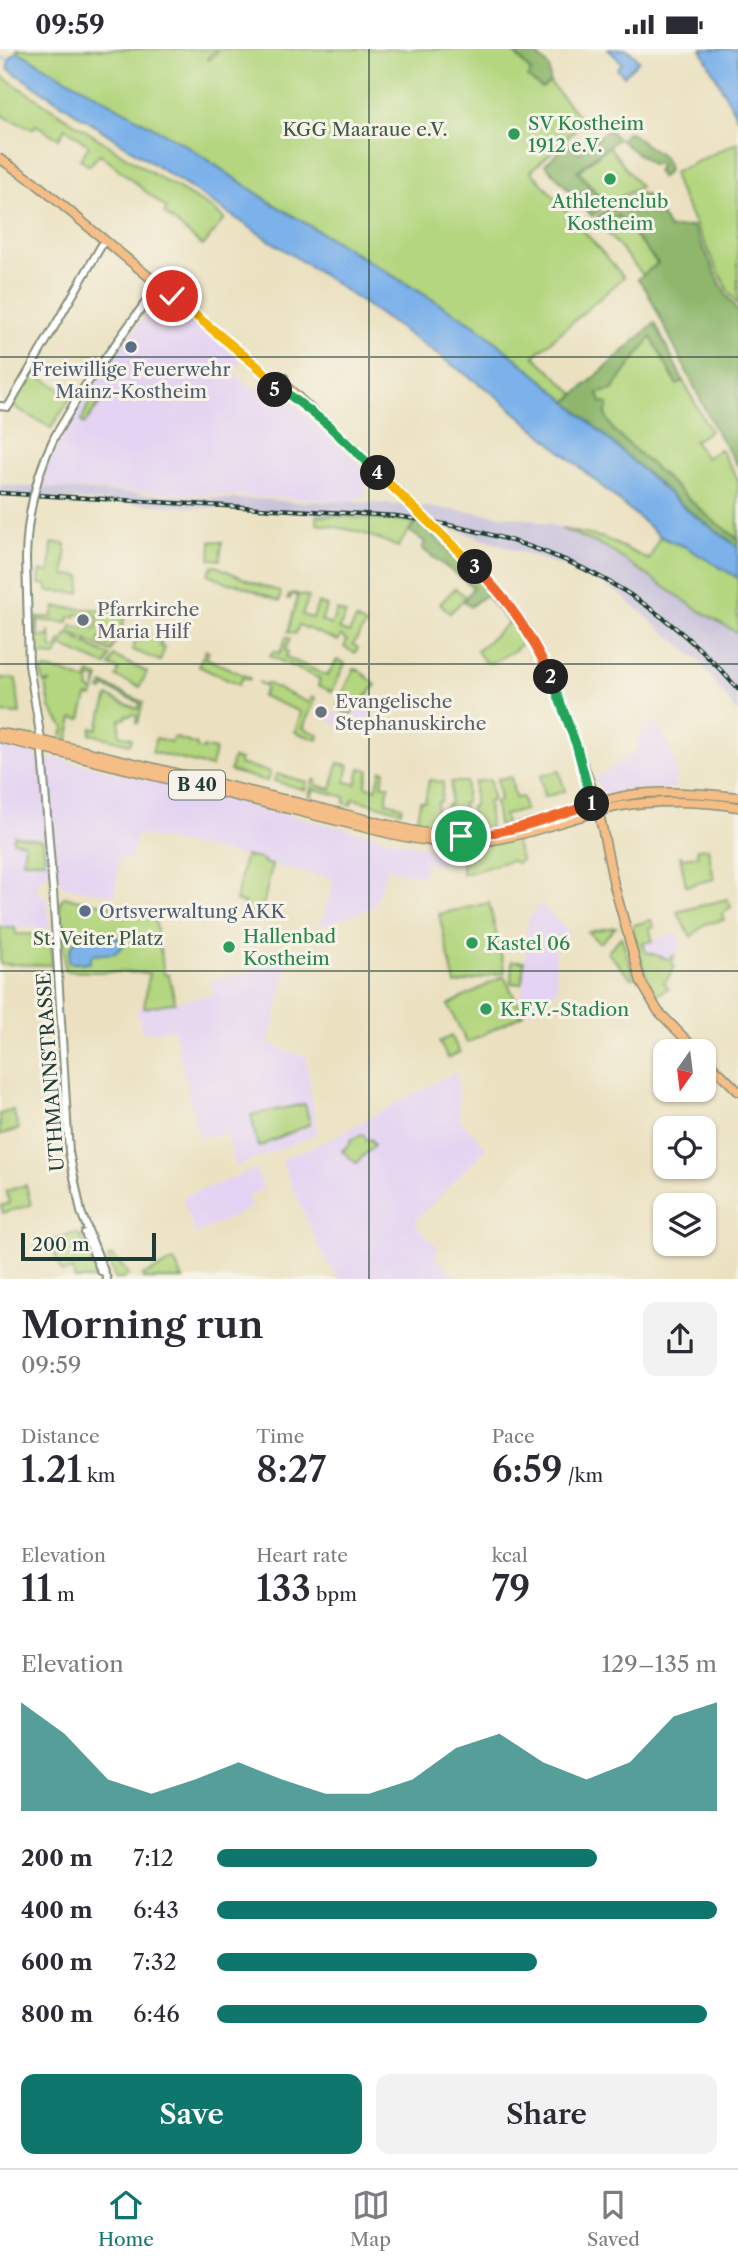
<!DOCTYPE html>
<meta charset="utf-8">
<style>
body{margin:0;font-family:"Libre Caslon Text",serif;background:#f2f2f3;color:#2b2b33;height:100vh;display:flex;flex-direction:column;font-size:26px;white-space:nowrap}
*{box-sizing:border-box;margin:0}
p{font-size:23px;color:#7c7c81}
.icon{flex:none;width:38px;height:38px;fill:none;stroke:currentColor;stroke-width:2;stroke-linecap:round;stroke-linejoin:round}
.map{position:relative;height:1230px;overflow:hidden}
.side{display:flex;flex-direction:column;background:#fff;flex:1}
.side>*{flex:none}
.needle{width:46px;rotate:194deg}
.buttons{position:absolute;left:653px;top:990px;display:grid;gap:14px}
.buttons a{display:grid;place-items:center;width:63px;height:63px;border-radius:14px;background:#fff;box-shadow:0 2px 5px #0004;font-size:35px}
.scale{position:absolute;left:21px;bottom:18px;width:135px;box-sizing:border-box;padding-left:7px;border:4px solid #1f3d34;border-top:0;font-size:19px;line-height:24px;white-space:nowrap;color:#1f3d34;-webkit-text-stroke:5px #f7f3e8;paint-order:stroke}
.pin{position:absolute;display:grid;place-items:center;width:60px;height:60px;color:#fff;margin:-30px;border:4px solid #fff;border-radius:50%;box-shadow:0 2px 7px #0007}
.km{position:absolute;width:35px;height:35px;margin:-18px;border-radius:50%;background:#222;color:#fff;font-size:19px;line-height:35px;text-align:center}
.round{display:grid;place-items:center;flex:none;width:74px;height:74px;border-radius:14px;background:#f2f2f3}
.head{display:flex;align-items:center;justify-content:space-between;height:119px;padding:0 21px}
h1{font-size:38px;font-weight:600;line-height:52px}
.figures{display:grid;grid-template-columns:repeat(3,1fr);gap:10px;height:119px;padding:7px 21px}
.figures div{display:grid;align-content:center}
.figures b{font-size:35px;font-weight:600}
.figures small{font-size:19px;font-weight:400}
.figures p{font-size:19px}
.chart{height:196px;padding:14px 21px}
.chart p{display:flex;justify-content:space-between}
.chart svg{width:100%;height:126px;margin-top:7px;fill:#0f766e;opacity:.7}
.button{display:flex;gap:14px;margin-top:auto;padding:14px 21px}
.button a{flex:1;height:80px;border-radius:14px;background:#0f766e;color:#fff;font-size:28px;font-weight:600;line-height:80px;text-align:center}
.button a+a{background:#f2f2f3;color:#2b2b33}
ul{padding:0 21px;list-style:none;font-size:23px}
li{display:grid;grid-template-columns:112px 84px 1fr;align-items:center;height:52px}
li i{height:18px;border-radius:9px;background:#0f766e}
.status{display:flex;justify-content:space-between;align-items:center;height:49px;padding:0 35px;background:#fff;direction:ltr}
.status svg{height:19px;fill:currentColor}
.tab-bar{display:flex;justify-content:space-around;align-items:center;height:98px;border-top:2px solid #e1e1e2;background:#fff;font-size:19px;color:#7c7c81}
.tab-bar a{display:grid;justify-items:center;gap:4px}
.tab-bar .selected{color:#0f766e}
.map>svg:first-child{display:block}
.built{fill:#e4d3f2}
.industrial{fill:#c6c0da}
.green{fill:#b3d67e;stroke:#698a59;stroke-width:2}
.forest{fill:#8eb76d;stroke:#567a50;stroke-width:2}
.water{fill:#7bb1ea;stroke:#4d778f;stroke-width:2}
.lines{fill:none;stroke-linecap:round;stroke-linejoin:round}
.stream{stroke:#7bb1ea;stroke-width:2}
.minor-casing{stroke:#858f7a;stroke-width:10}
.major-casing{stroke:#858f7a;stroke-width:11}
.minor{stroke:#fff;stroke-width:6}
.major{stroke:#f6be87;stroke-width:8}
.rail-casing{stroke:#1f3d34;stroke-width:4.5}
.rail{stroke:#f7f3e8;stroke-width:2;stroke-dasharray:5;stroke-linecap:butt}
.minor-bridge-casing{stroke:#858f7a;stroke-width:10;stroke-linecap:butt}
.major-bridge-casing{stroke:#858f7a;stroke-width:11;stroke-linecap:butt}
.minor-bridge{stroke:#fff;stroke-width:6}
.major-bridge{stroke:#f6be87;stroke-width:8}
.split-1-casing{stroke:#fff;stroke-width:14}
.split-2-casing{stroke:#fff;stroke-width:14}
.split-3-casing{stroke:#fff;stroke-width:14}
.split-4-casing{stroke:#fff;stroke-width:14}
.split-5-casing{stroke:#fff;stroke-width:14}
.split-6-casing{stroke:#fff;stroke-width:14}
.split-1{stroke:#f0652b;stroke-width:9}
.split-2{stroke:#22a559;stroke-width:9}
.split-3{stroke:#f0652b;stroke-width:9}
.split-4{stroke:#f5b400;stroke-width:9}
.split-5{stroke:#22a559;stroke-width:9}
.split-6{stroke:#f5b400;stroke-width:9}
.grid{fill:none;stroke:#1f3d34;stroke-width:2;stroke-opacity:0.55}
.leisure-dot{fill:#2e9e5b;stroke:#f7f3e8;stroke-width:2.5}
.service-dot{fill:#5c6f8a;stroke:#f7f3e8;stroke-width:2.5}
.worship-dot{fill:#6b7280;stroke:#f7f3e8;stroke-width:2.5}
.labels{text-anchor:middle;stroke-width:6;stroke-linejoin:round;paint-order:stroke}
.shield{fill:#f7f3e8;stroke:#60746a;stroke-width:2}
.shield-label{font-size:18px;font-weight:bold;fill:#1f3d34}
.leisure-label{font-size:19px;fill:#27864d;stroke:#f7f3e8;text-anchor:start}
.park-label{font-size:19px;fill:#3d5c43;stroke:#f7f3e8}
.service-label{font-size:19px;fill:#4e5e75;stroke:#f7f3e8}
.worship-label{font-size:19px;fill:#5b616d;stroke:#f7f3e8;text-anchor:start}
.street-label{font-size:19px;fill:#1f3d34;stroke:#f7f3e8}
</style>
<div class="status"><b>09:59</b><svg viewBox="0 0 49 12"><path d="M0 12V9h3v3zM5 12V6h3v6zM10 12V3h3v9zM15 12V0h3v12zM26 1h20v11H26zM47 4h2v5h-2z"/></svg></div>
<div class="map">
<svg width="738" height="1230" viewBox="0 0 738 1230">
<rect width="100%" height="100%" fill="#f7f3e8"/>
<filter id="ink" filterUnits="userSpaceOnUse"><feTurbulence type="fractalNoise" baseFrequency=".0143" numOctaves="2"/><feDisplacementMap in="SourceGraphic" scale="14" xChannelSelector="R" yChannelSelector="G"/><feConvolveMatrix kernelMatrix="1 2 1 2 8 2 1 2 1" color-interpolation-filters="sRGB"/></filter>
<filter id="wash" filterUnits="userSpaceOnUse"><feTurbulence type="fractalNoise" baseFrequency=".00686" numOctaves="4" result="noise"/><feDisplacementMap in="SourceGraphic" scale="28" xChannelSelector="R" yChannelSelector="G"/><feGaussianBlur stdDeviation="1.57" result="paint"/><feColorMatrix in="noise" values="0 0 0 0 0 0 0 0 0 0 0 0 0 0 0 0 0 1.4 0 .05"/><feComposite in="paint" operator="in"/></filter>
<g filter="url(#wash)">
<rect width="100%" height="100%" fill="#ebe1c0"/>
<path class="built" d="M160 247 202 279 241 312 233 324 255 341 263 333 307 367 361 417 366 435 365 447 352 452 41 438 53 404 69 373 108 316Z
M371 650 378 657 355 683 330 673 334 663 351 669Z
M644 673 661 678 676 715 675 740H632L603 747 595 730 635 704Z
M0 694 32 703 36 708 51 711 56 709 417 797 446 801 443 817 427 813 424 824 420 827 387 819 375 857 320 878 334 830 263 814 264 811 137 785 132 811 119 809 115 846 66 838 60 834 59 826 44 827 37 832 38 844 47 848 50 879 0 878Z
M541 855 572 886 554 889 558 940 528 965 522 954 528 870Z
M678 884 682 897 674 907 669 910 646 904 643 894Z
M251 901 289 911 269 994 280 997V1000L306 1007 317 1085 235 1118 227 1084 199 1088 174 980 143 984 136 960 214 945 211 931 253 922Z
M457 1022 460 1071 487 1099 418 1169 416 1177 439 1199 435 1208 458 1230H339L321 1203 282 1114 286 1108 322 1094Z
M256 1120 264 1140 247 1147 252 1159 195 1185 183 1153 184 1147Z"/>
<path class="industrial" d="M0 436 230 450H267L296 453 339 452 430 458 523 469 604 489 707 544 738 584V665L699 612 621 546 582 524 462 483 412 471 373 468 18 448 0 446Z"/>
<path class="green" d="M17 0H217L207 9 209 11 221 0H521L584 73 531 122 624 228 534 307 575 345 567 353 475 276 270 153 187 97 17 2Z
M0 26 153 125 213 160 224 170 203 197 164 164 167 160 100 105 89 117 80 110 89 97 65 79 59 90 36 76 33 80 4 68 0 63Z
M738 93V256L729 244 679 142 673 124Z
M609 97 640 138 606 156 579 122Z
M618 166 658 215 643 226 604 180Z
M651 287 677 336 683 332 710 382 694 392 706 409 720 400 738 430V490L710 469 614 382 605 366 597 344 612 341Z
M32 323 72 347 51 379 13 357 28 325Z
M90 341 102 351 84 375 81 372 89 354Z
M317 466 407 472 414 474 398 498C369 485 348 479 317 475Z
M561 480 604 489 649 511 660 487 671 493 684 497 738 529V584L700 562 604 497Z
M211 492 222 493 220 511 210 510Z
M52 494 66 495 65 526 81 527 80 544 47 542V536L39 535 40 522 50 523Z
M212 517H216L254 534 278 542 281 544 280 552 237 535 227 534 208 525Z
M455 539 466 548 450 564 440 555Z
M293 544 309 548 302 566 313 569 318 554 327 557 321 572 331 576 337 561 346 565 339 580 349 584 356 570 366 576 353 595 358 599 355 604 344 598 347 591 341 587 338 592 299 576 295 585 288 583 298 547 292 545 290 550H287L290 545Z
M55 558 107 561 125 568 119 587 106 582 99 591 108 596 111 589 116 591 111 603 70 584 71 577 97 579 98 567 75 565V568H69L68 574 38 571V587L48 588 49 583 50 584 52 600H57L61 591 63 594 67 585 110 607 106 617 61 597 56 607 34 605 36 568H52Z
M510 572 523 593 515 601 492 614 484 612 477 602Z
M139 583 162 592 160 597 165 599 160 612 132 601Z
M286 588 290 590 285 601 288 603 286 608 327 627 337 611 345 614 332 643 318 636 320 630 270 607 273 602 280 604Z
M206 601 209 602 206 609 250 629 249 631 242 629 238 636 198 617Z
M114 607 147 623 140 638 116 628 119 621 110 617Z
M45 620 63 623 86 632 89 624 99 628 95 642 97 630 90 629 88 640 94 642 92 648 87 647 81 670 73 669 68 690 64 689 61 685 65 680 50 659 46 635 51 633 44 634 41 622Z
M354 620 359 621 376 636 350 666 339 660 338 655Z
M0 629 16 630 20 665 0 664Z
M258 633 264 636 266 634 309 654 312 648 316 649 303 679 319 686 318 691 295 683 301 663 262 647 266 639Z
M103 635 143 653 138 674 136 673 137 666 131 665 130 667 126 666 125 670H120L119 686 132 689 130 695 90 685 91 679 97 680 108 647 138 660 140 654 105 638 103 642 100 641Z
M174 688 197 696V700L203 701V698L215 701 211 718 152 703 156 689 171 693Z
M233 709 240 711 239 715 270 723 267 732 230 722Z
M338 714 349 716 345 733 356 735 360 719 369 721 365 737 376 740 381 721 385 722 382 735 389 737 386 753 402 757 401 762 353 750 351 756 344 754 345 748 314 740 311 748 309 747 313 731H316V736L331 740Z
M559 722 565 742 544 748 540 727Z
M276 725 307 733 305 741 274 732Z
M511 728 515 749 522 748 525 761 504 766 506 775 498 776 495 753 500 752 497 730Z
M429 731 443 733 441 752 437 753 435 779 416 776 420 752H425Z
M490 731 492 752 488 753 490 779 471 780V758L474 757V733Z
M451 733H466V753L463 754 462 782 444 781 446 756 450 755Z
M14 786 43 791 45 812H23L25 794 13 792Z
M515 790 521 811 517 814 511 811 462 826 463 799Z
M708 799 714 830 686 837 680 806 682 809 698 807 697 800Z
M245 807 264 811V814L272 816 260 871 241 868 244 854 236 852Z
M64 848 154 864 164 925 169 926 175 953 144 959 149 924 65 922 60 852Z
M727 850 731 858 722 865 724 871 705 875 691 888 677 863Z
M489 854 505 923 455 935 439 865Z
M651 871 654 878 649 879 653 892 643 894 646 903 668 910 674 907 672 914 675 918 664 934 669 939 656 946 645 924 632 879 634 876Z
M0 878 15 879 16 885 51 886 52 916 0 915Z
M613 878H616L601 893H598L588 883Z
M621 888 622 889 634 929H631L607 903Z
M512 912H524L522 935 511 934Z
M504 927 523 965 467 994 448 956Z
M451 987 460 1003 448 1009 439 993Z
M305 1055 310 1075 258 1098 251 1066Z
M13 1061 19 1080 0 1086V1065Z
M363 1085 367 1092 371 1090 374 1097 356 1114 342 1102 351 1093 350 1091Z
M26 1136 31 1156 3 1164 1 1157 10 1154 6 1142Z
M75 1184 80 1186 99 1230H75L72 1221 62 1223 52 1198 47 1199 45 1194Z
M112 1206 129 1225 123 1230H115L108 1209Z
M174 1212 183 1230H144L142 1227Z"/>
<path class="forest" d="M511 0H531L549 18 550 33 542 39 528 29 531 23Z
M608 80 618 90 577 122 605 157 592 167 545 115 568 95 579 104Z
M629 83 664 109 668 116 667 124 661 129 657 122 660 118 659 115 656 114 652 116 620 91Z
M639 144 651 148 669 180 693 177 725 244 738 263V417L715 380 647 242 638 230 658 214 618 167 604 180 595 170 603 163Z
M655 274 683 332 677 336 651 288 612 341 598 344 601 353 608 355 605 366 614 382 710 469 738 490V498L687 460 567 353Z
M416 472 421 474 495 547 523 585 519 587 510 572 508 573 485 546 470 558 464 552 473 538 422 500 425 493 409 482Z"/>
<path class="water" d="M608 0H627L639 11 624 27 617 20 622 14Z
M701 0H738V70Z
M17 2 187 97 270 153 475 276 545 333 687 461 738 498V529L684 497 671 493 660 487 494 345 330 231 7 19 9 11Z
M99 883 115 887 124 896 115 904 92 906 89 914H69C67 893 80 886 99 883Z"/>
<g class="lines">
<path class="stream" d="M0 8 9 11"/>
</g>
</g>
<g filter="url(#ink)">
<g class="lines">
<g class="minor-casing">
<path id="minor" d="M0 357 8 358 104 192
M55 387 83 340 158 236
M26 509 29 616 41 691 53 842 69 1103 81 1163 107 1230
M85 1184 101 1222"/>
</g>
<g class="major-casing">
<path id="major" d="M0 110 33 132 257 317 272 331
M275 328 280 327 284 329 286 337 399 443
M272 331 274 340 283 341
M447 490 505 550 525 577 539 602 559 647 597 754 614 836 641 933 658 962 698 1003
M0 684 31 689 410 781C495 800 550 761 630 746 658 741 709 745 738 748
M0 689 391 785C423 792 454 797 486 792 532 786 575 766 621 757 654 751 705 752 738 758
M704 1008 738 1042"/>
</g>
<use href="#minor" class="minor"/>
<use href="#major" class="major"/>
<g class="rail-casing">
<path id="rail" d="M0 444 396 467C537 487 642 530 738 640"/>
</g>
<use href="#rail" class="rail"/>
<g class="minor-bridge-casing">
<path id="minor-bridge" d="M26 509C27 466 36 425 55 387"/>
</g>
<g class="major-bridge-casing">
<path id="major-bridge" d="M399 443 447 490"/>
</g>
<use href="#minor-bridge" class="minor-bridge"/>
<use href="#major-bridge" class="major-bridge"/>
</g>
</g>
<g class="lines" filter="url(#ink)">
<g class="split-1-casing">
<path id="split-1" d="M461 787C506 787 550 768 592 755"/>
</g>
<g class="split-2-casing">
<path id="split-2" d="M551 628 577 698 592 755"/>
</g>
<g class="split-3-casing">
<path id="split-3" d="M475 518C510 552 530 584 551 628"/>
</g>
<g class="split-4-casing">
<path id="split-4" d="M378 424 475 518"/>
</g>
<g class="split-5-casing">
<path id="split-5" d="M275 341H283L328 376 378 424"/>
</g>
<g class="split-6-casing">
<path id="split-6" d="M172 247 257 317 272 331V336L275 341"/>
</g>
<use href="#split-1" class="split-1"/>
<use href="#split-2" class="split-2"/>
<use href="#split-3" class="split-3"/>
<use href="#split-4" class="split-4"/>
<use href="#split-5" class="split-5"/>
<use href="#split-6" class="split-6"/>
</g>
<path class="grid" d="M369 0V1230M0 308H738M0 615H738M0 922H738"/>
<g class="leisure-dot">
<circle cx="514" cy="85" r="7"/>
<circle cx="610" cy="130" r="7"/>
<circle cx="472" cy="894" r="7"/>
<circle cx="229" cy="898" r="7"/>
<circle cx="486" cy="960" r="7"/>
</g>
<g class="service-dot">
<circle cx="131" cy="298" r="7"/>
<circle cx="85" cy="862" r="7"/>
</g>
<g class="worship-dot">
<circle cx="83" cy="571" r="7"/>
<circle cx="321" cy="663" r="7"/>
</g>
<g class="labels">
<rect class="shield" x="169" y="721.5" width="56" height="29" rx="5"/>
<g class="shield-label">
<text x="197" y="742">B 40</text>
</g>
<g class="leisure-label">
<text x="528" y="81">SV Kostheim<tspan x="528" dy="22">1912 e.V.</tspan></text>
<text x="610" y="159" text-anchor="middle">Athletenclub<tspan x="610" dy="22">Kostheim</tspan></text>
<text x="243" y="894">Hallenbad<tspan x="243" dy="22">Kostheim</tspan></text>
<text x="486" y="901">Kastel 06</text>
<text x="500" y="967">K.F.V.-Stadion</text>
</g>
<g class="park-label">
<text x="365" y="87">KGG Maaraue e.V.</text>
<text x="98" y="896">St. Veiter Platz</text>
</g>
<g class="service-label">
<text x="131" y="327">Freiwillige Feuerwehr<tspan x="131" dy="22">Mainz-Kostheim</tspan></text>
<text x="99" y="869" text-anchor="start">Ortsverwaltung AKK</text>
</g>
<g class="worship-label">
<text x="97" y="567">Pfarrkirche<tspan x="97" dy="22">Maria Hilf</tspan></text>
<text x="335" y="659">Evangelische<tspan x="335" dy="22">Stephanuskirche</tspan></text>
</g>
<g class="street-label">
<text transform="translate(50 1023) rotate(-94)" y="7">UTHMANNSTRASSE</text>
</g>
</g>
</svg>
<div class="buttons">
<a><svg class="needle" viewBox="-14 -14 28 28"><path d="M0-13l5 13h-10z" fill="#e53935"/><path d="M0 13l5-13h-10z" fill="#7c7c81"/></svg></a>
<a><svg class="icon" aria-label="locate" viewBox="0 0 24 24"><circle cx="12" cy="12" r="6"/><path d="M12 2v4M12 18v4M2 12h4M18 12h4"/></svg></a>
<a><svg class="icon" aria-label="layers" viewBox="0 0 24 24"><path d="M12 4l9 5-9 5-9-5zM3 14l9 5 9-5"/></svg></a>
</div>
<div class="scale">200 m</div>
<div class="pin" style="left:461px;top:787px;background:#1e9e55"><svg class="icon" aria-label="arrive" viewBox="0 0 24 24"><path d="M6 21V4h12l-3 4 3 4H6"/></svg></div>
<div class="pin" style="left:172px;top:247px;background:#d93025"><svg class="icon" aria-label="check" viewBox="0 0 24 24"><path d="M5 12l5 5 9-10"/></svg></div>
<b class="km" style="left:592px;top:755px">1</b>
<b class="km" style="left:551px;top:628px">2</b>
<b class="km" style="left:475px;top:518px">3</b>
<b class="km" style="left:378px;top:424px">4</b>
<b class="km" style="left:275px;top:341px">5</b>
</div>
<section class="side">
<div class="head"><div><h1>Morning run</h1><p>09:59</p></div><a class="round"><svg class="icon" aria-label="share" viewBox="0 0 24 24"><path d="M12 15V3M7 8l5-5 5 5M5 13v7h14v-7"/></svg></a></div>
<div class="figures">
<div><p>Distance</p><b>1.21<small> km</small></b></div>
<div><p>Time</p><b>8:27</b></div>
<div><p>Pace</p><b>6:59<small> /km</small></b></div>
</div>
<div class="figures">
<div><p>Elevation</p><b>11<small> m</small></b></div>
<div><p>Heart rate</p><b>133<small> bpm</small></b></div>
<div><p>kcal</p><b>79</b></div>
</div>
<div class="chart"><p><span>Elevation</span>129–135 m</p>
<svg viewBox="0 0 160 44" preserveAspectRatio="none"><path d="M0 44V6L10 17L20 33L30 38L40 33L50 27L60 33L70 38L80 38L90 33L100 22L110 17L120 27L130 33L140 27L150 11L160 6V44z"/></svg>
</div>
<ul>
<li><b>200 m</b>7:12<i style="width:76%"></i></li>
<li><b>400 m</b>6:43<i style="width:100%"></i></li>
<li><b>600 m</b>7:32<i style="width:64%"></i></li>
<li><b>800 m</b>6:46<i style="width:98%"></i></li>
</ul>
<div class="button"><a>Save</a><a>Share</a></div>
</section>
<nav class="tab-bar">
<a class="selected"><svg class="icon" aria-label="home" viewBox="0 0 24 24"><path d="M3 11l9-7 9 7M6 9v11h12V9"/></svg>Home</a>
<a><svg class="icon" aria-label="map" viewBox="0 0 24 24"><path d="M3 6l6-2 6 2 6-2v14l-6 2-6-2-6 2zM9 4v14M15 6v14"/></svg>Map</a>
<a><svg class="icon" aria-label="saved" viewBox="0 0 24 24"><path d="M7 4h10v16l-5-4-5 4z"/></svg>Saved</a>
</nav>
